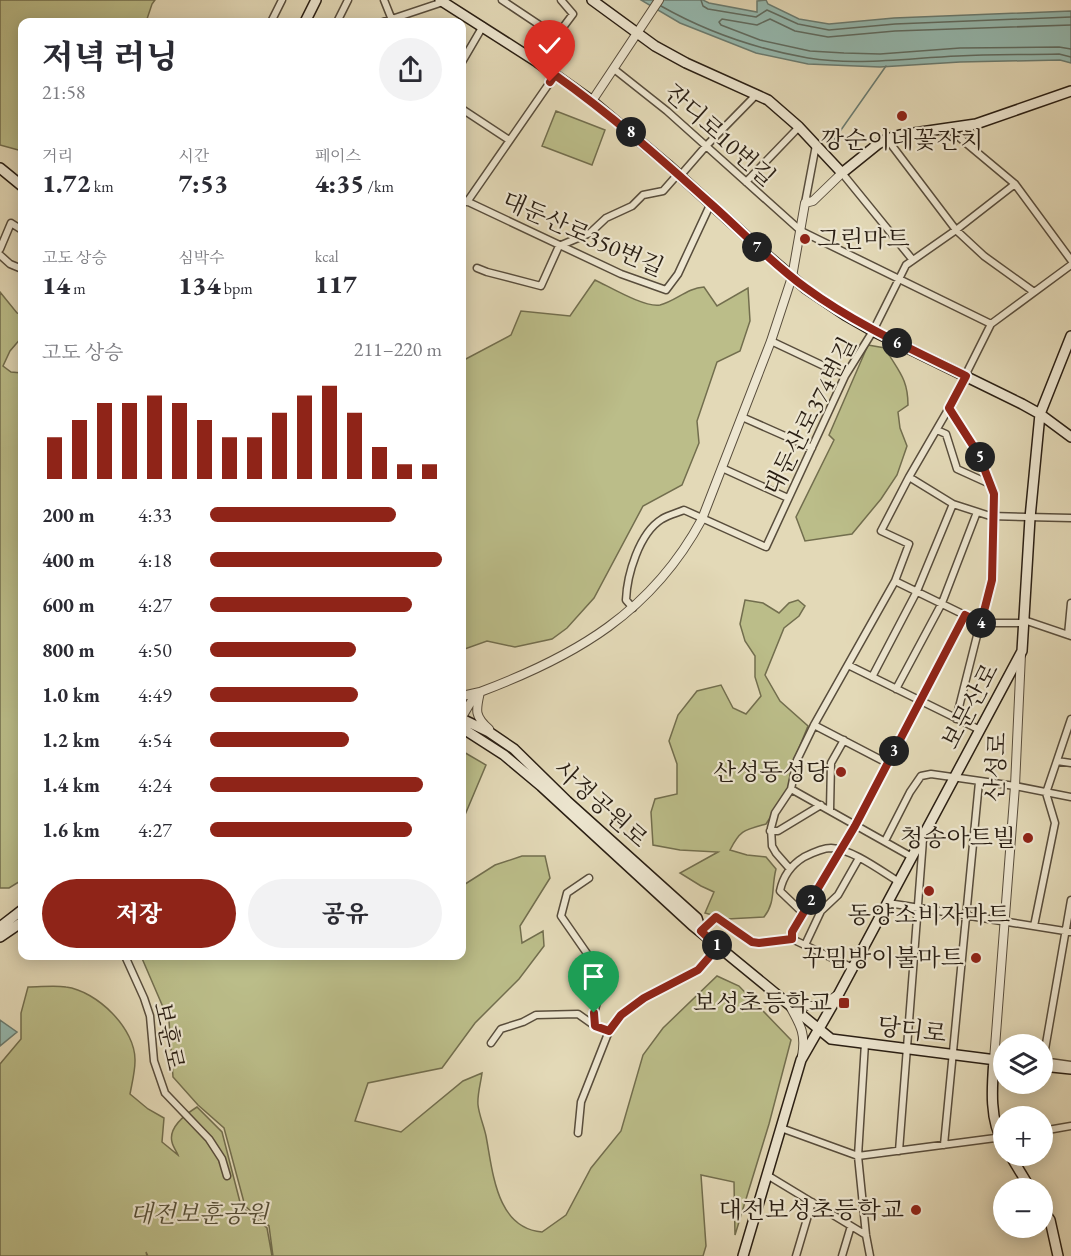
<!DOCTYPE html>
<html lang="ko">
<meta charset="utf-8">
<style>
body{margin:0;font-family:"EB Garamond","Noto Serif KR",serif;background:#f2f2f3;color:#2b2b33;height:100vh;display:flex;flex-direction:column;font-size:22px;white-space:nowrap}
*{box-sizing:border-box;margin:0}
p{font-size:20px;color:#7c7c81}
.icon{flex:none;width:33px;height:33px;fill:none;stroke:currentColor;stroke-width:2;stroke-linecap:round;stroke-linejoin:round}
.map{position:relative;flex:1;overflow:hidden}
.panel{position:absolute;left:18px;top:18px;width:448px;height:942px;display:flex;flex-direction:column;background:#fff;border-radius:12px;box-shadow:0 3px 15px #0003}
.panel>*{flex:none}
.fabs{position:absolute;left:993px;top:1034px;display:grid;gap:12px}
.fabs a{display:grid;place-items:center;width:60px;height:60px;border-radius:50%;background:#fff;box-shadow:0 3px 15px #0003;font-size:30px}
.pin{position:absolute;display:grid;place-items:center;width:51px;height:51px;color:#fff;margin:-62px -26px;border-radius:50% 50% 50% 0;rotate:-45deg;box-shadow:0 0 6px #0007}
.pin .icon{rotate:45deg}
.km{position:absolute;width:30px;height:30px;margin:-15px;border-radius:50%;background:#222;color:#fff;font-size:16px;line-height:30px;text-align:center}
.round{display:grid;place-items:center;flex:none;width:63px;height:63px;border-radius:32px;background:#f2f2f3}
.headline{display:flex;align-items:center;justify-content:space-between;height:102px;padding:0 24px}
h1{font-size:33px;font-weight:800;line-height:45px}
.metrics{display:grid;grid-template-columns:repeat(3,1fr);gap:9px;height:102px;padding:6px 24px}
.metrics div{display:grid;align-content:center}
.metrics b{font-size:26px;font-weight:800}
.metrics small{font-size:16px;font-weight:400}
.metrics p{font-size:16px}
.chart{height:168px;padding:12px 24px}
.chart p{display:flex;justify-content:space-between}
.chart svg{width:100%;height:108px;margin-top:6px;stroke:#8f2418;stroke-width:6}
.cta{display:flex;gap:12px;margin-top:auto;padding:12px 24px}
.cta a{flex:1;height:69px;border-radius:36px;background:#8f2418;color:#fff;font-size:24px;font-weight:800;line-height:69px;text-align:center}
.cta a+a{background:#f2f2f3;color:#2b2b33}
ul{padding:0 24px;list-style:none;font-size:20px}
li{display:grid;grid-template-columns:96px 72px 1fr;align-items:center;height:45px}
li i{height:15px;border-radius:8px;background:#8f2418}
.map>svg:first-child{display:block}
.green{fill:#bbbd89;stroke:#726e4e;stroke-width:1.5}
.water{fill:#95bab1;stroke:#6a7c72;stroke-width:1.5}
.lines{fill:none;stroke-linecap:round;stroke-linejoin:round}
.shore{stroke:#5f6c62;stroke-width:1.5}
.stream{stroke:#6a7c72;stroke-width:1.5}
.minor-casing{stroke:#584d3c;stroke-width:9}
.tertiary-casing{stroke:#584d3c;stroke-width:10}
.secondary-casing{stroke:#291e13;stroke-width:12}
.minor{stroke:#ede6d0;stroke-width:6}
.tertiary{stroke:#ede6d0;stroke-width:8}
.secondary{stroke:#ede6d0;stroke-width:9}
.route-casing{stroke:#fff;stroke-width:12}
.route{stroke:#8f2418;stroke-width:8}
.poi-dot{fill:#8f2418;stroke:#ede6d0;stroke-width:2}
.labels{text-anchor:middle;stroke-width:4.5;stroke-linejoin:round;paint-order:stroke}
.street-label{font-size:24px;fill:#291e13;stroke:#ede6d0}
.poi-label{font-size:24px;fill:#291e13;stroke:#ede6d0;text-anchor:end}
.park-label{font-size:24px;font-style:italic;fill:#554e36;stroke:#ede6d0}
</style>
<div class="map">
<svg width="1071" height="1256" viewBox="0 0 1071 1256">
<rect width="100%" height="100%" fill="#e3d9b7"/>
<filter id="stains"><feTurbulence type="fractalNoise" baseFrequency=".00333" numOctaves="4"/><feColorMatrix values="0 0 0 0 .2 0 0 0 0 .09 0 0 0 0 .02 0 0 0 .5 -.17"/></filter>
<radialGradient id="worn" r=".72"><stop offset=".6" stop-color="#630" stop-opacity="0"/><stop offset="1" stop-color="#630" stop-opacity=".3"/></radialGradient>
<path class="green" d="M0 0H155L152 4 146 22H22V151L0 145Z
M556 111 605 130 592 165 542 146Z
M595 280C610 287 645 308 660 305 676 301 687 288 704 287L717 306 748 288 750 321 740 351 717 362 697 421 699 443 682 485 643 506 594 598 567 628 552 639 515 647 487 641 462 650V361L511 335 521 311 570 316Z
M0 292 17 313 22 315V337L10 351 3 366 11 372 22 373V880L9 888H0Z
M868 345 885 348C898 371 908 378 908 405L898 412 900 428 907 446 897 475 881 499 852 534 805 541 796 517 834 440 829 435Z
M745 600 763 603 779 613 789 603 798 600 805 606 799 616 784 628 765 675 780 701 808 726 792 765 788 790 766 824C744 830 740 830 730 850L747 855 766 857 776 869C771 888 776 902 764 917L727 919 705 913 714 892 701 886 680 873 718 852 680 850 653 845 651 812 655 799 677 794V764L669 741 678 715 697 691 721 685 733 708 746 714 761 696 755 677V656L745 641 740 624Z
M462 751 486 765 462 822Z
M522 856H545L550 878 520 926 522 943 543 931 544 946 519 979 475 1023 442 1068 368 1083 355 1121 401 1132 463 1081 482 1073C481 1082 477 1095 478 1105 479 1115 484 1126 486 1136 493 1172 496 1228 542 1232L566 1215 591 1168 621 1131 643 1055 663 1028 717 976 739 986 791 1040 769 1124 735 1235 734 1182 701 1175 706 1246 703 1256H273L269 1226 245 1206 224 1128 198 1105 173 1077 169 1021 141 956H462V886L495 865Z
M28 987C41 987 54 985 66 987 97 991 136 1029 135 1061 135 1072 132 1083 130 1094L148 1109 164 1118 162 1142 178 1155C177 1152 173 1147 172 1142 168 1127 186 1114 197 1107L222 1132 241 1206 267 1228 272 1256H148L146 1252 147 1256H0V1064L21 1039V1013Z"/>
<path class="water" d="M641 0H703L709 3 757 12V1L766 0 768 4 799 19 829 24 894 18 1071 11V63L1060 60 960 62 880 67 808 64 756 53 680 23Z
M0 1020 17 1032 0 1046Z"/>
<g class="lines">
<path class="shore" d="M701 0 703 6 708 9 756 17 767 10 798 24 829 30 895 24 1071 17
M661 6C705 31 757 49 808 58 857 66 909 58 958 56 992 54 1026 55 1059 54L1071 57
M1071 25 895 31 828 37 795 31 770 19 757 25 722 19 719 22 721 25 760 40 810 51 844 53 880 54 960 48 1059 47 1071 49"/>
<path class="stream" d="M829 147 886 66"/>
<g class="minor-casing">
<path id="minor" d="M384 0 392 20
M502 0 556 36
M271 22 282 0
M337 22 348 0
M383 22 443 2
M462 62 483 26
M537 62 573 14 561 0
M614 69 667 111 801 231 991 324
M462 109 509 140
M948 128 1015 184 1071 260
M887 139 956 230 984 256 1034 292
M842 173 912 259
M680 176 706 146 757 94
M746 182 799 127
M462 199 621 274 666 290 678 274 711 203
M467 202 555 75
M805 203 816 145
M0 249 11 223 22 230
M0 255 10 264 22 269
M477 268 487 272 541 286 559 246 590 233 606 218 632 206 643 195 663 191 678 174
M771 341 845 376
M949 408 979 455 994 494 995 516 991 580 956 719
M742 417 812 448
M937 430 946 434 957 469 990 484
M722 468 788 498
M909 477 953 504 990 516 1071 518
M895 581 981 623H1023
M633 608 626 600C627 575 639 533 662 519 669 515 677 513 684 510L766 547 845 376 873 331 906 265 956 230 1015 184
M1024 620 1071 636
M1068 635 1071 603
M848 665 980 730
M872 677 917 591 953 504
M896 689 942 603 977 512
M814 725 887 763
M1057 761 1071 763
M791 789 912 857
M830 810 831 763 844 740
M770 831H778L821 805
M885 841 910 792 921 776 931 774 1015 786 1071 797
M790 869 776 853 772 846 771 828 775 813 791 789 797 760 814 725 895 581 909 544 881 531 909 477 949 408 991 324 1071 265
M589 878 567 893 561 916 604 978 594 1013 595 1026
M888 903 1071 932
M803 913 780 891C783 876 791 865 804 857 812 853 822 848 831 848 852 849 881 871 899 882
M1034 926 1055 823 1046 793 1071 719
M701 931 716 917 752 942 759 943 792 939 853 968
M792 939V932L855 826 965 615
M805 945 821 911 838 895 859 858
M125 956 144 998 150 1016 154 1061 165 1093 209 1139 222 1159 227 1176
M491 1043 501 1029 523 1022 536 1015 578 1014 595 1026 609 1031
M865 1043 858 1156 866 1235 870 1256
M1042 1061 1071 1065
M1043 1061 1071 900
M781 1128 858 1156 1003 1137
M1042 1131 1071 1126
M578 1133 581 1102 609 1031 621 1015 644 998 698 970 719 947
M944 1145 979 782
M899 1151 923 840
M767 1175 866 1235
M796 1256 812 1202
M842 1256 851 1226"/>
</g>
<g class="tertiary-casing">
<path id="tertiary" d="M592 101 659 0
M462 696 480 692C476 710 474 716 489 729
M462 717 472 700 480 692C576 656 652 612 702 519L771 341 792 277 805 203 813 201 842 173
M787 1002C809 1006 817 1011 836 996
M791 1008C801 1026 806 1035 802 1056
M994 1060 1015 786 1021 654"/>
</g>
<g class="secondary-casing">
<path id="secondary" d="M440 0 537 62 592 101 668 165 768 256 805 288 845 315 873 331 1022 404 1040 414 1071 437
M592 0 655 46 686 63 768 100 799 127 842 173 878 144 887 139 900 135 976 124 1071 91
M305 22 316 0
M0 168 22 186
M462 719 489 732 514 749 567 801 697 918 701 931
M462 728 504 755 541 786 692 925 831 1039 1004 1061
M0 927 22 910
M0 937 22 922
M994 1060C992 1086 989 1121 1004 1144
M1042 1066 1071 1069
M1010 1155 1030 1188
M1042 1208 1050 1220 1058 1256
M743 1256 801 1060 836 999 1022 651 1030 518 1040 414 1071 336"/>
</g>
<use href="#minor" class="minor"/>
<use href="#tertiary" class="tertiary"/>
<use href="#secondary" class="secondary"/>
</g>
<g class="lines">
<g class="route-casing">
<path id="route" d="M550 82 555 75C610 114 660 158 710 203 742 231 771 263 806 288 855 324 911 349 966 376L949 408 979 455 994 494 992 580 981 623 965 615 855 826 792 932V939L759 943 752 942 716 917 701 931 718 947 698 970 644 998 621 1015 609 1031 595 1026 594 1013"/>
</g>
<use href="#route" class="route"/>
</g>
<g class="poi-dot">
<circle cx="902" cy="116" r="6"/>
<circle cx="805" cy="239" r="6"/>
<circle cx="841" cy="772" r="6"/>
<circle cx="1028" cy="838" r="6"/>
<circle cx="929" cy="891" r="6"/>
<circle cx="976" cy="958" r="6"/>
<rect x="838" y="997" width="12" height="12" rx="3"/>
<circle cx="916" cy="1210" r="6"/>
</g>
<g class="labels">
<g class="street-label">
<text transform="translate(720 135) rotate(42)" y="8">잔디로10번길</text>
<text transform="translate(583 234) rotate(24)" y="8">대둔산로350번길</text>
<text transform="translate(810 416) rotate(-63)" y="8">대둔산로374번길</text>
<text transform="translate(970 706) rotate(-62)" y="8">보문산로</text>
<text transform="translate(996 767) rotate(-87)" y="8">산성로</text>
<text transform="translate(601 804) rotate(42)" y="8">사정공원로</text>
<text transform="translate(912 1030) rotate(7)" y="8">당디로</text>
<text transform="translate(169 1036) rotate(78)" y="8">보훈로</text>
</g>
<g class="poi-label">
<text x="902" y="148" text-anchor="middle">깡순이네꽃잔치</text>
<text x="817" y="247" text-anchor="start">그린마트</text>
<text x="829" y="780">산성동성당</text>
<text x="1016" y="846">청송아트빌</text>
<text x="929" y="923" text-anchor="middle">동양소비자마트</text>
<text x="964" y="966">꾸밈방이불마트</text>
<text x="832" y="1011">보성초등학교</text>
<text x="904" y="1218">대전보성초등학교</text>
</g>
<g class="park-label">
<text x="199" y="1222">대전보훈공원</text>
</g>
</g>
<rect width="100%" height="100%" filter="url(#stains)"/>
<rect width="100%" height="100%" fill="url(#worn)"/>
</svg>
<div class="fabs">
<a><svg class="icon" aria-label="layers" viewBox="0 0 24 24"><path d="M12 4l9 5-9 5-9-5zM3 14l9 5 9-5"/></svg></a>
<a>+</a>
<a>−</a>
</div>
<div class="pin" style="left:594px;top:1013px;background:#1e9e55"><svg class="icon" aria-label="arrive" viewBox="0 0 24 24"><path d="M6 21V4h12l-3 4 3 4H6"/></svg></div>
<div class="pin" style="left:550px;top:82px;background:#d93025"><svg class="icon" aria-label="check" viewBox="0 0 24 24"><path d="M5 12l5 5 9-10"/></svg></div>
<b class="km" style="left:717px;top:945px">1</b>
<b class="km" style="left:811px;top:900px">2</b>
<b class="km" style="left:894px;top:751px">3</b>
<b class="km" style="left:981px;top:623px">4</b>
<b class="km" style="left:980px;top:457px">5</b>
<b class="km" style="left:897px;top:343px">6</b>
<b class="km" style="left:757px;top:247px">7</b>
<b class="km" style="left:631px;top:132px">8</b>
<section class="panel">
<div class="headline"><div><h1>저녁 러닝</h1><p>21:58</p></div><a class="round"><svg class="icon" aria-label="share" viewBox="0 0 24 24"><path d="M12 15V3M7 8l5-5 5 5M5 13v7h14v-7"/></svg></a></div>
<div class="metrics">
<div><p>거리</p><b>1.72<small> km</small></b></div>
<div><p>시간</p><b>7:53</b></div>
<div><p>페이스</p><b>4:35<small> /km</small></b></div>
</div>
<div class="metrics">
<div><p>고도 상승</p><b>14<small> m</small></b></div>
<div><p>심박수</p><b>134<small> bpm</small></b></div>
<div><p>kcal</p><b>117</b></div>
</div>
<div class="chart"><p><span>고도 상승</span>211–220 m</p>
<svg viewBox="0 0 160 44" preserveAspectRatio="none"><path d="M5 44V27M15 44V20M25 44V13M35 44V13M45 44V10M55 44V13M65 44V20M75 44V27M85 44V27M95 44V17M105 44V10M115 44V6M125 44V17M135 44V31M145 44V38M155 44V38"/></svg>
</div>
<ul>
<li><b>200 m</b>4:33<i style="width:80%"></i></li>
<li><b>400 m</b>4:18<i style="width:100%"></i></li>
<li><b>600 m</b>4:27<i style="width:87%"></i></li>
<li><b>800 m</b>4:50<i style="width:63%"></i></li>
<li><b>1.0 km</b>4:49<i style="width:64%"></i></li>
<li><b>1.2 km</b>4:54<i style="width:60%"></i></li>
<li><b>1.4 km</b>4:24<i style="width:92%"></i></li>
<li><b>1.6 km</b>4:27<i style="width:87%"></i></li>
</ul>
<div class="cta"><a>저장</a><a>공유</a></div>
</section>
</div>
